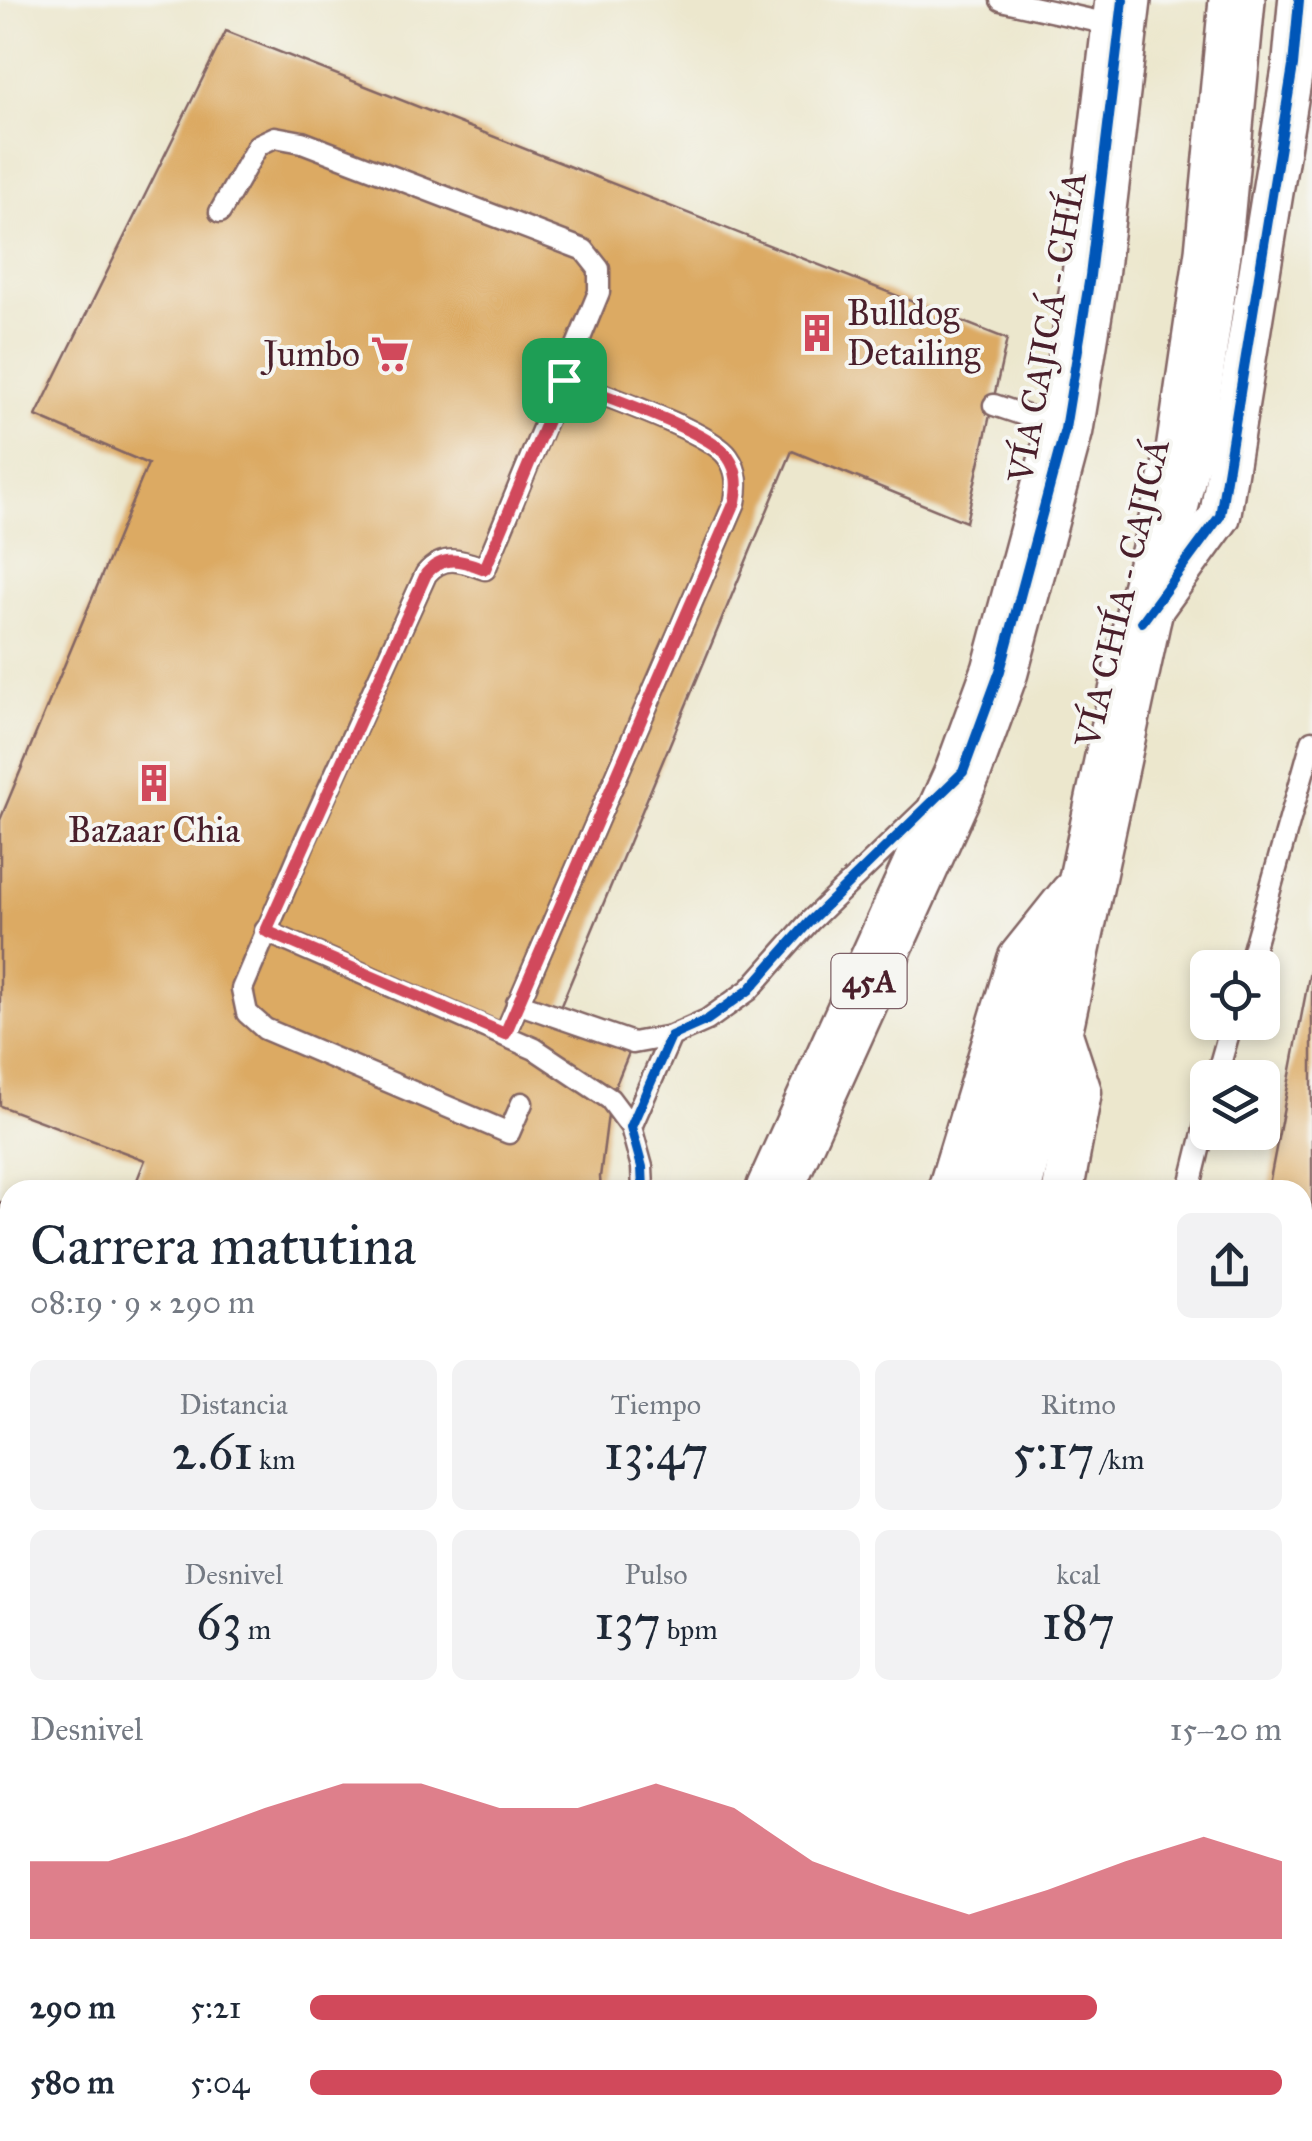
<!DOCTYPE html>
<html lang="es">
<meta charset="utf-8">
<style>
body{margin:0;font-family:"IM FELL Great Primer",serif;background:#f2f2f3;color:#1f2937;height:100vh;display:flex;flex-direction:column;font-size:38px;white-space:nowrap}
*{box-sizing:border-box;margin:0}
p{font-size:32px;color:#747a83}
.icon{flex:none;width:55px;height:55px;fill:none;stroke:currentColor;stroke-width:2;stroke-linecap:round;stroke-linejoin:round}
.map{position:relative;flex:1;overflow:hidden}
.details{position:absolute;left:0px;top:1180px;width:1312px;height:962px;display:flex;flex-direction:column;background:#fff;border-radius:30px 30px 0 0;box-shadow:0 5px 15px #0003}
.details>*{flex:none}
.buttons{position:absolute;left:1190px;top:950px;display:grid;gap:20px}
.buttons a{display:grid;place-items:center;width:90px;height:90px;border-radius:15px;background:#fff;box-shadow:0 5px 15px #0003;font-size:50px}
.pin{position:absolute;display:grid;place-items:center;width:85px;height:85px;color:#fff;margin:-42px;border-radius:20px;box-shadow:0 5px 15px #0006}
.round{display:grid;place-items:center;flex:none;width:105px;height:105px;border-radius:15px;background:#f2f2f3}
.summary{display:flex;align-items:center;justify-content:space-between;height:170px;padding:0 30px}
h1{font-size:55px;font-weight:600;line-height:75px}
.metrics{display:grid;grid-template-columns:repeat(3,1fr);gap:15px;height:170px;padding:10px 30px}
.metrics div{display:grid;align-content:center;border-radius:15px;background:#f2f2f3;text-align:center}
.metrics b{font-size:50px;font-weight:600}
.metrics small{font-size:28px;font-weight:400}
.metrics p{font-size:28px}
.chart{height:280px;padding:20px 30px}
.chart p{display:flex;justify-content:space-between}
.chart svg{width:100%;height:180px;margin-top:10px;fill:#d1495b;opacity:.7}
ul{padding:0 30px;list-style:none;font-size:32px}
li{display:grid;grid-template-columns:160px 120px 1fr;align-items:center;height:75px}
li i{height:25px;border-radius:12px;background:#d1495b}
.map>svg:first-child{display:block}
.building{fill:#dcaa63}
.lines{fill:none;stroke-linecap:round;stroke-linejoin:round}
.lane-casing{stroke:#836564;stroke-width:25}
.street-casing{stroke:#836564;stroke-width:45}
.highway-casing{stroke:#836564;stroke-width:60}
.lane{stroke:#fff;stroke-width:20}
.street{stroke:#fff;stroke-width:40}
.highway{stroke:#fff;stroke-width:55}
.cycleway-casing{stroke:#f6f6f2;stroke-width:16}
.cycleway{stroke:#0057b8;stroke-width:10}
.route-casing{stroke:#fff;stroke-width:20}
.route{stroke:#d1495b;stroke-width:12}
.labels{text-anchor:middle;stroke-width:8;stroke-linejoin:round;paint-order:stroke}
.shield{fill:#f6f6f2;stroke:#7e6067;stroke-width:2.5}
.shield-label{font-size:32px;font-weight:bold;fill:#4a1f2b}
.poi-label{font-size:35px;fill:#4a1f2b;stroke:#f6f6f2;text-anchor:start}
.street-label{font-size:35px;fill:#4a1f2b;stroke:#f6f6f2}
</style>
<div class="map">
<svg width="1312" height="2141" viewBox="0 0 1312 2141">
<rect width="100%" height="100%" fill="#f6f6f2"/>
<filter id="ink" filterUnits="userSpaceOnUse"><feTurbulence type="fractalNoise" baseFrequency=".01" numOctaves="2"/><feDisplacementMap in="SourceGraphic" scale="20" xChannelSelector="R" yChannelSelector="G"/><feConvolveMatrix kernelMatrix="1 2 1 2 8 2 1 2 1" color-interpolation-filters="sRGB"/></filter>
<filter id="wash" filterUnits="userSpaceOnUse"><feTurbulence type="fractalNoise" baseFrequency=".0048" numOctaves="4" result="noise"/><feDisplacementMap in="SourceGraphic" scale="40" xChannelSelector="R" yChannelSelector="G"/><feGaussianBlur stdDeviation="2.25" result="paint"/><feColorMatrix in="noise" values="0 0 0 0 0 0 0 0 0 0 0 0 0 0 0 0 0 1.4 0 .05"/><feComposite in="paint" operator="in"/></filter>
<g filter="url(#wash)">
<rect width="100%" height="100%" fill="#ece7cd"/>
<g id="blocks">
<path class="building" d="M226 31 1007 339 966 522 792 451 557 1015 633 1043 610 1099 600 1177 601 1190H133L145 1160 0 1106V820L148 464 36 416Z
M1310 971H1312V1255L1302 1254V1190H1268Z
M0 1202 10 1206V1262L0 1286Z
M1302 1384 1312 1386V1750L1302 1748Z
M10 1622V1783L0 1778V1643Z"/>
</g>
</g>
<g filter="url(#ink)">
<use href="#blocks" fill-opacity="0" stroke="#836564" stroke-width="2.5"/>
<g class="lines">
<g class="lane-casing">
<path id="lane" d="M1001 0 1118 26
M220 212 258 145 275 137 302 142 584 250 599 269V292L485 569C462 561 444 553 426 574L305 841 242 989 247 1013 265 1029 509 1133 522 1103
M994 405 1063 428
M265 931 535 1049 610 1099 631 1127
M1248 968 1312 741
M517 1003 633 1043 671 1036
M505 1034 735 502C738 486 738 471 728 457 710 431 599 394 565 380
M1216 1078 1232 1022
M643 1190 642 1167 631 1127 671 1036 707 1020 749 990 810 921 926 809
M1189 1190 1208 1113
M0 1593 10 1572
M0 1803 10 1808
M0 1954 10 1960
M0 2081 10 2067
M156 2141 164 2132
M744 2141 749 2132
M802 2141 807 2132"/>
</g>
<g class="street-casing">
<path id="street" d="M1154 607 1220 516 1293 66 1299 0
M1057 1019 1081 1092 1063 1190
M0 1845 10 1850
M606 2141 612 2132"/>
</g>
<g class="highway-casing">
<path id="highway" d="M774 1190 963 772 1000 671 1065 429 1090 276 1123 0
M956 1190 1025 962 1077 897
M1013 1190 1057 1019 1142 622 1184 451 1213 252 1237 0
M347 2141 351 2132
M401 2141 406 2132
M518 2141 523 2132"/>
</g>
<use href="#lane" class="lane"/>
<use href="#street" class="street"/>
<use href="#highway" class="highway"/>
<g class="cycleway-casing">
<path id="cycleway" d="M1142 622 1220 516 1293 66 1299 0
M643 1190 642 1167 631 1127 671 1036 707 1020 749 990 810 921 963 772 1000 671 1065 429 1090 276 1123 0"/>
</g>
<use href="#cycleway" class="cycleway"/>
</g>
</g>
<g class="lines" filter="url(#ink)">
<g class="route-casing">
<path id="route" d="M564 380C599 394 710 431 728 457 738 471 738 486 735 502L505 1034 266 931 426 574C444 553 463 561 485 569Z"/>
</g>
<use href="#route" class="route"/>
</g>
<defs>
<g id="building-bare" transform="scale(3)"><path d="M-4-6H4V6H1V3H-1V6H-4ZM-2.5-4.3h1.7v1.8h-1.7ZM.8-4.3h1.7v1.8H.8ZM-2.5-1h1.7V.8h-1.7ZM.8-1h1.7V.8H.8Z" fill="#d1495b" stroke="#f6f6f2" stroke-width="2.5" paint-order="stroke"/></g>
<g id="supermarket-bare" transform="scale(3)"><path d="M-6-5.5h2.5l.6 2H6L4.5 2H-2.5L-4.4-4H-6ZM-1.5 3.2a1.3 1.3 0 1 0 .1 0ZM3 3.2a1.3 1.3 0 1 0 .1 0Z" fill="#d1495b" stroke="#f6f6f2" stroke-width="2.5" paint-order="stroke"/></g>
</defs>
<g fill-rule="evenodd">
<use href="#building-bare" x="817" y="333"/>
<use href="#supermarket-bare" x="390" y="354"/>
<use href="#building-bare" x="154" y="783"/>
</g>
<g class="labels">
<rect class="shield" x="831.5" y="954" width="75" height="54" rx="8"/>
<g class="shield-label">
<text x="869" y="992">45A</text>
</g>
<g class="poi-label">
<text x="847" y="325">Bulldog<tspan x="847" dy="40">Detailing</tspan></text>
<text x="360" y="366" text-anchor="end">Jumbo</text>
<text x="154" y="842" text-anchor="middle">Bazaar Chia</text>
</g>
<g class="street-label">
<text transform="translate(1047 327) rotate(-80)" y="12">VÍA CAJICÁ - CHÍA</text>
<text transform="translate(1122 593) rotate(-77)" y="12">VÍA CHÍA - CAJICÁ</text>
</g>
</g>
</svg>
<div class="buttons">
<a><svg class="icon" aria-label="locate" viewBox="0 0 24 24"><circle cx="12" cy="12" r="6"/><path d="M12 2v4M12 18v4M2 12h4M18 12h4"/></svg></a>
<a><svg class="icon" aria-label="layers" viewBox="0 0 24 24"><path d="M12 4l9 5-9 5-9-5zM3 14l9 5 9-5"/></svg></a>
</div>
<div class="pin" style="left:564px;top:380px;background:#1e9e55"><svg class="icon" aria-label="arrive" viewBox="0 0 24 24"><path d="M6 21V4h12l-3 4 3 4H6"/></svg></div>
<section class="details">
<div class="summary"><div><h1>Carrera matutina</h1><p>08:19 · 9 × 290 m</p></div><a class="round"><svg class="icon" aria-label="share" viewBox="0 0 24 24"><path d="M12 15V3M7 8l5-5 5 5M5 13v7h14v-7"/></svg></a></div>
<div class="metrics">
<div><p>Distancia</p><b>2.61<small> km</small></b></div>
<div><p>Tiempo</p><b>13:47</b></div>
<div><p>Ritmo</p><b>5:17<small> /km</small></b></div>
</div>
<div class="metrics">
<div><p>Desnivel</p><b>63<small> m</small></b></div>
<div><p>Pulso</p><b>137<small> bpm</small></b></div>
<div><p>kcal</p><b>187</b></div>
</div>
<div class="chart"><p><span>Desnivel</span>15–20 m</p>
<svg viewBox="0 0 160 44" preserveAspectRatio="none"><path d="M0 44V25L10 25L20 19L30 12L40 6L50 6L60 12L70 12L80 6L90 12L100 25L110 32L120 38L130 32L140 25L150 19L160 25V44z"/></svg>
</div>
<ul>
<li><b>290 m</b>5:21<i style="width:81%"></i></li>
<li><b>580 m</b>5:04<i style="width:100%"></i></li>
</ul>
</section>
</div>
